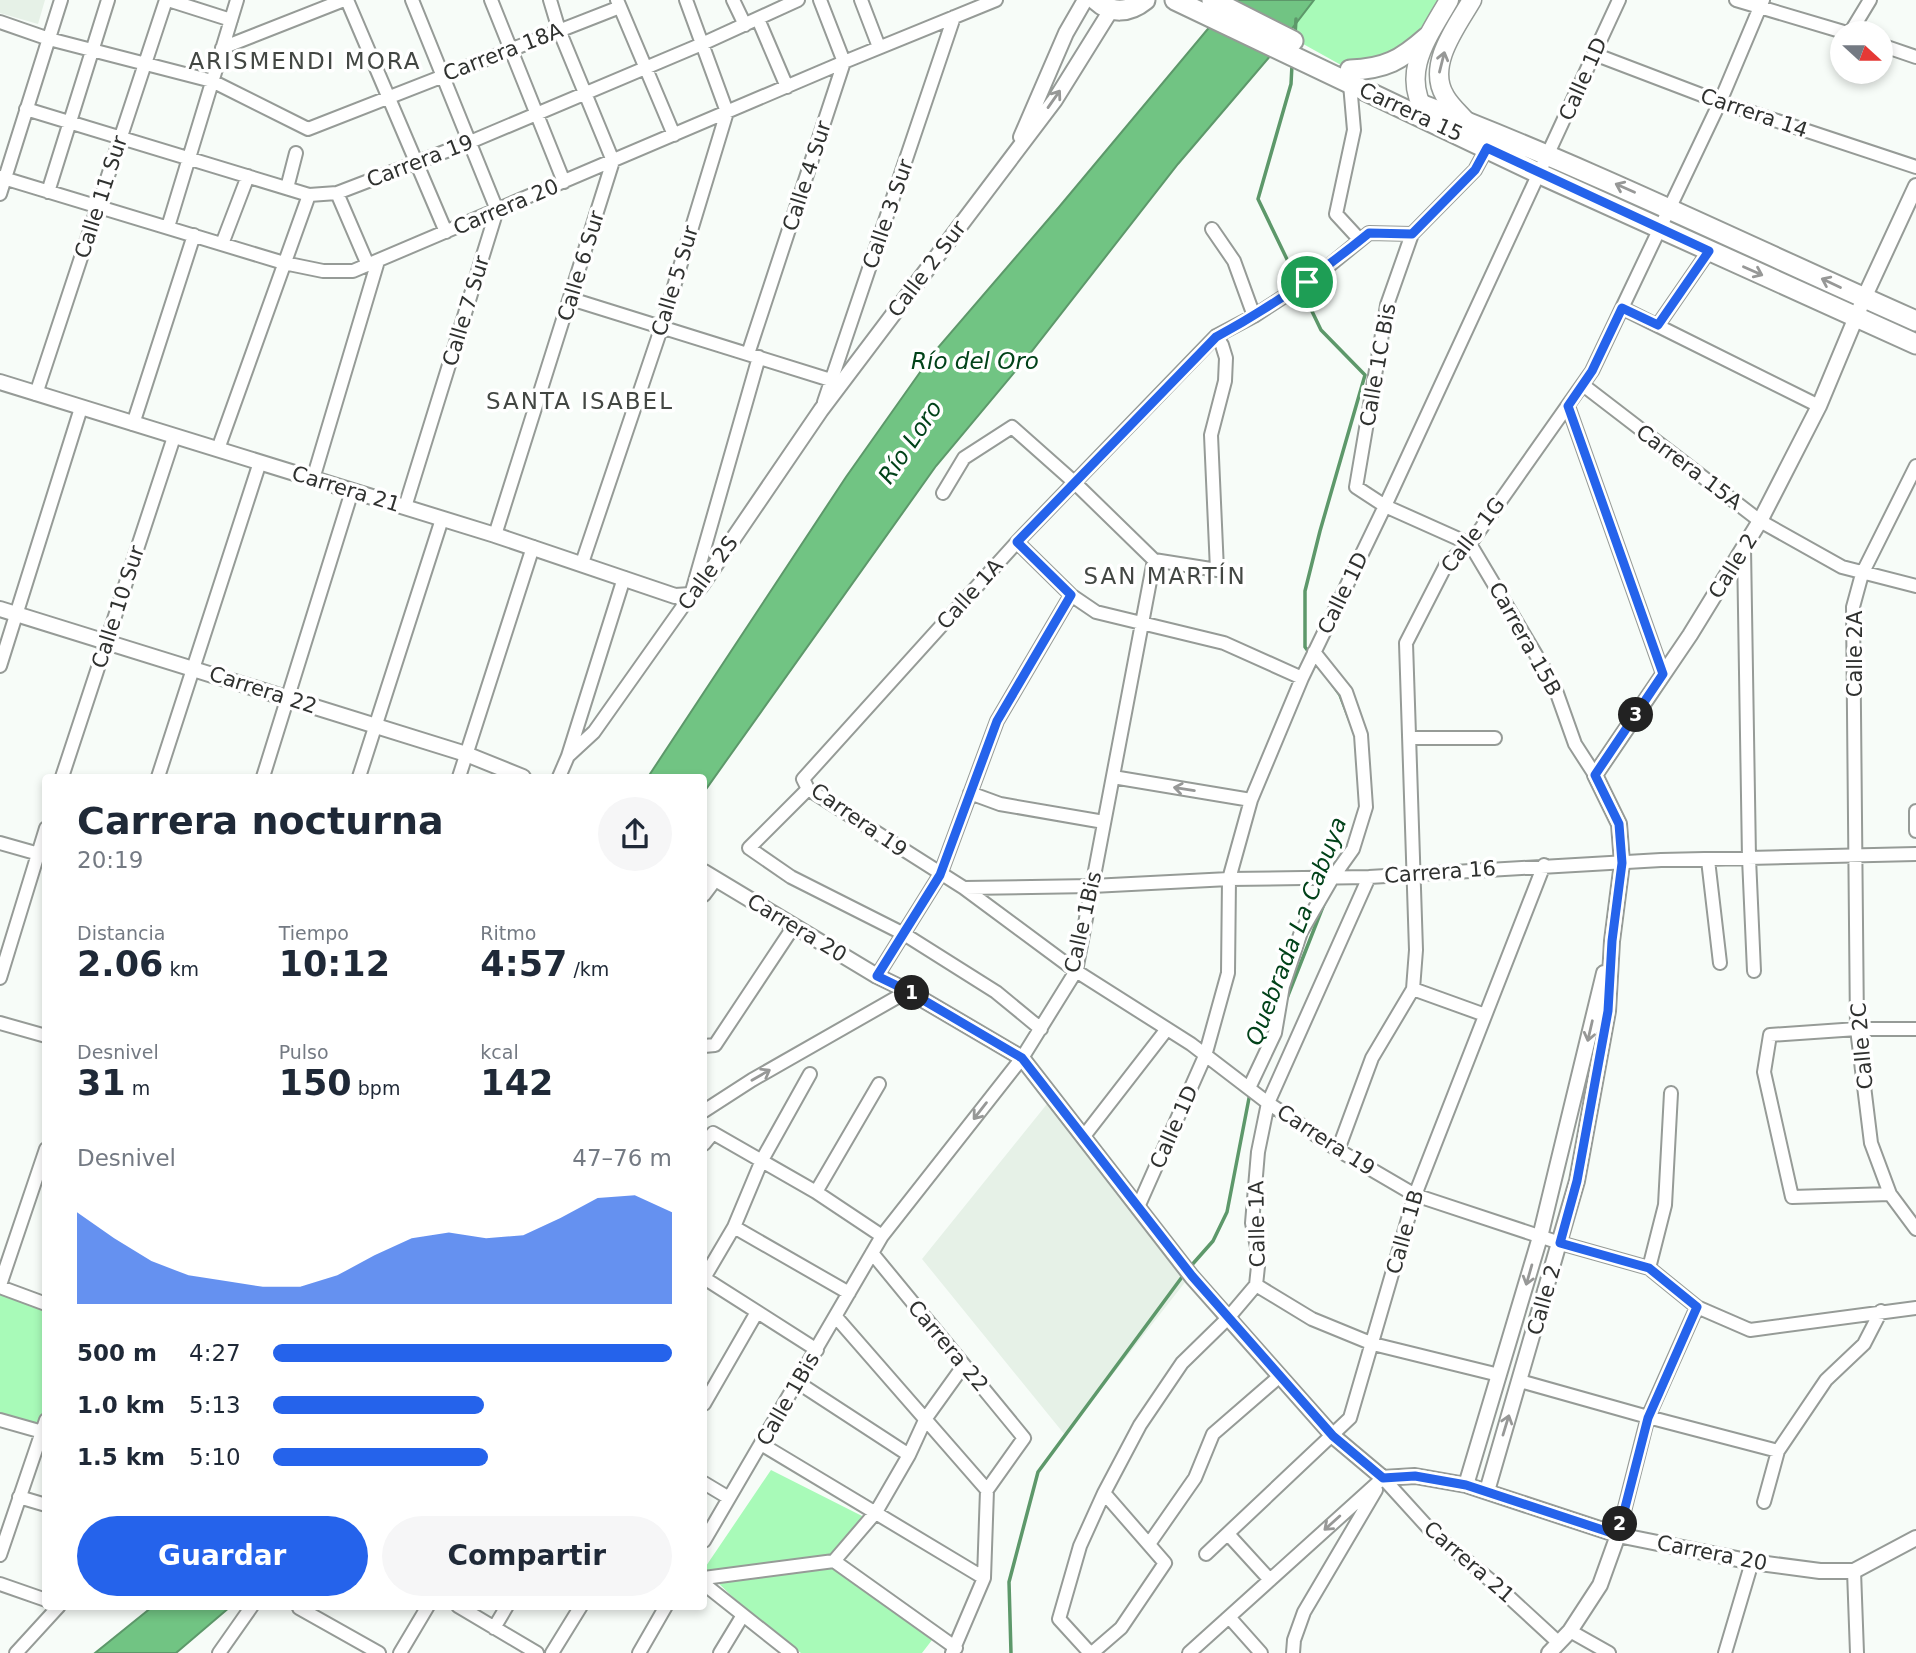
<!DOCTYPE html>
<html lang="es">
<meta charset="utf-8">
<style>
body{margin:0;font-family:"DejaVu Sans",sans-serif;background:#f6f6f7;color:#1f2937;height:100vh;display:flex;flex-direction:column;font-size:26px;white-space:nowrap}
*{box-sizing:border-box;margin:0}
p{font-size:23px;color:#747a83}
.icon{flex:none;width:38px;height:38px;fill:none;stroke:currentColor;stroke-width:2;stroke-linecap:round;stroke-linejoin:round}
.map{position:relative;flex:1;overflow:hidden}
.details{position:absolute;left:42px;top:774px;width:665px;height:836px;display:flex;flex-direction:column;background:#fff;border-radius:7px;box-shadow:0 4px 10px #0003}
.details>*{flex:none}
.needle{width:46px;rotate:111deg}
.buttons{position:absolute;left:1830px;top:21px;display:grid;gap:14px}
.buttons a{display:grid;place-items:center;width:63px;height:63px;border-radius:50%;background:#fff;box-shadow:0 4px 10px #0003;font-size:35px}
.pin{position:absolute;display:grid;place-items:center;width:60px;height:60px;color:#fff;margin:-30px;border:4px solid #fff;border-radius:50%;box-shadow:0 2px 7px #0007}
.km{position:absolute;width:35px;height:35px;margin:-18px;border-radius:50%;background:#222;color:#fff;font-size:19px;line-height:35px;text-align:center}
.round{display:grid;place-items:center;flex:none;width:74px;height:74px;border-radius:37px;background:#f6f6f7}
.head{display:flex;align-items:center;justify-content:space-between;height:119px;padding:0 35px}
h1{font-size:38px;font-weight:800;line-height:52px}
.figures{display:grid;grid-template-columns:repeat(3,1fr);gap:10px;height:119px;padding:7px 35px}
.figures div{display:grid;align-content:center}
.figures b{font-size:35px;font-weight:800}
.figures small{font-size:19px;font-weight:400}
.figures p{font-size:19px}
.chart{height:196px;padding:14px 35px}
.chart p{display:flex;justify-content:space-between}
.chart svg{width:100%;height:126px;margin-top:7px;fill:#2563eb;opacity:.7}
.button{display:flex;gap:14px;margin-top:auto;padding:14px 35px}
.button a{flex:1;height:80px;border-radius:42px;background:#2563eb;color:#fff;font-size:28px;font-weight:800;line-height:80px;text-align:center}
.button a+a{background:#f6f6f7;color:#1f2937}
ul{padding:0 35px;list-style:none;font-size:23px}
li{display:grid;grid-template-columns:112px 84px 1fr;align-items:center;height:52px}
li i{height:18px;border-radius:9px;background:#2563eb}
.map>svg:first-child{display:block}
.built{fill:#e6f1e7}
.green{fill:#a8fab8}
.water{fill:#71c483;stroke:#5d986a;stroke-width:2}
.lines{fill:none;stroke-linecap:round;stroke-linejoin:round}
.stream{stroke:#5d986a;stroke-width:3.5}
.minor-casing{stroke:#969b97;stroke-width:16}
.tertiary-casing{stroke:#969b97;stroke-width:18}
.secondary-casing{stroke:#969b97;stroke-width:21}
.primary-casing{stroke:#969b97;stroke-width:23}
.minor{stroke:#fff;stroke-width:12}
.tertiary{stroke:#fff;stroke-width:14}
.secondary{stroke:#fff;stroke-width:18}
.primary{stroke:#fff;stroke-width:19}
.oneway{stroke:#979897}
.route-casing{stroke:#fff;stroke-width:14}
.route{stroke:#2563eb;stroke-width:9}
.labels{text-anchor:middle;stroke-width:7;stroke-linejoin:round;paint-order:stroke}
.street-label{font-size:21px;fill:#2f312f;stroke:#fff}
.neighbourhood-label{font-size:23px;letter-spacing:2px;fill:#434743;stroke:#fff}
.water-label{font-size:23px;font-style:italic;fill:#014219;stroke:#fff}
</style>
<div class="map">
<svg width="1916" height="1653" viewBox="0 0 1916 1653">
<rect width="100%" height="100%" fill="#f7fcf8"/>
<path class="built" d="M0 0H45L38 24 0 13Z
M1047 1104 1186 1281 1065 1435 922 1259Z"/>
<path class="green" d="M1314 0H1449L1427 37 1350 70 1287 35Z
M0 1288 45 1304 46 1420 41 1432 0 1420Z
M771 1470 868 1519 823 1561 932 1640 922 1653H801L748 1612 704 1569Z"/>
<path class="water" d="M1232 0H1314L1277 48 1178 164 1028 356 936 466 704 792V777H648L846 477 935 351 1059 207Z
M152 1607V1606L230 1607 176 1653H95Z"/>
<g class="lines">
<path class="stream" d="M1295 36 1296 19
M1292 65 1291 84 1258 199 1321 330 1365 375 1320 531 1305 591V647L1311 655
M1330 681 1340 695 1350 721
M1287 998 1324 904
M1190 1267 1213 1241 1227 1212 1250 1093
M1011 1653 1009 1582 1038 1472 1185 1273"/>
<g class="minor-casing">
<path id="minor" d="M168 0 231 20
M347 0 446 232
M491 0 564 182
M617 0 674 135
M733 0 745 25
M861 0 879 47
M1736 0 1847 33
M758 19 787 87
M0 22 49 39 212 81 308 129 620 7
M1850 33 1870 0
M1881 45 1916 57
M222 48 344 0
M1594 54 1720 102 1916 167
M1350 84 1354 130 1336 214 1360 240
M26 109 309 195 337 193 470 142 702 44 798 0
M1487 148 1475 170 1412 234 1387 305 1356 487 1385 506 1470 544 1554 685 1575 744 1595 775
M0 177 284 263 323 271H353L844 62 996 0
M287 188 296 153
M48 192 108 0
M337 193 368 265
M0 194 61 0
M168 227 237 0
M1212 229 1234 261 1254 316
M1412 234 1369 233 1320 273 1254 316 1216 336 1017 542 803 779 808 789 964 888 1076 971 1191 1044 1268 1103 1338 1150 1415 1195 1560 1243 1649 1268 1697 1307 1750 1330 1916 1308
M222 244 248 176
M571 299 837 382
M1622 308 1819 406
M1658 325 1709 251
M748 354 844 62 820 0
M1583 385 1760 521 1842 567 1916 586
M36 394 166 0
M824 402 954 17
M1568 406 1663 674
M133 424 194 235
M218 449 309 195
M1916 466 1862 574 1853 607 1857 1029 1871 1143 1890 1194 1916 1229
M313 479 378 261
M943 493 964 458 1012 427 1074 482 1154 560
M405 507 497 210 412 0
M495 535 613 161 559 30 550 0
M1017 542 1071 595 1096 612 1224 643 1302 678
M1744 548 1749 858 1754 971
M1154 560 1217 570 1211 435 1225 381 1226 358 1222 345 1216 336
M582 563 662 326 727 112 686 0
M0 666 81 408
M1409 738H1495
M568 756 594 732 691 595 759 357
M62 777 174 437
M158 777 260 462
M263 777 352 491
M359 777 442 519
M459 777 533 547
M559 777 568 756 624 578
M1113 777 1251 800
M808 789 749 848 791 877 904 934 996 992 1041 1029
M970 793 1000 804 1104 822
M1916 811V831
M0 843 46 856
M1708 860 1720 963
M964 888 1092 886 1229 879 1369 877 1661 860 1916 854
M704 895 716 879
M877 976 940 875 997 721 1071 595
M0 978 46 828
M1413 989 1485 1015
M0 1023 46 1036
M704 1046 715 1045 794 926
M1249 1088 1275 1033 1283 986 1301 932 1333 877 1353 849 1366 807 1361 735 1346 692 1314 652
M704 1111 752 1080 908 991
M1084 1136 1167 1029
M704 1144 713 1133 816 1192 882 1236
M1338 1150 1372 1058 1413 989 1416 950 1406 643 1447 563 1470 544 1592 371 1720 102 1763 0
M816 1192 879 1084
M1890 1194 1792 1197 1764 1072 1770 1035 1857 1029H1916
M1138 1207 1205 1056 1228 973 1229 879 1251 800 1302 678 1385 506 1619 0
M734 1227 849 1293
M872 1253 1024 1438 987 1490 984 1578 952 1653
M1649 1268 1665 1205 1671 1093
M704 1278 734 1227 762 1160 810 1074
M704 1278 817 1350
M0 1285 46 1149
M1256 1285 1312 1319 1373 1344 1499 1375
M0 1287 46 1304
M836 1317 987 1490
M1520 1381 1648 1417 1778 1451
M797 1382 909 1455
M704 1404 757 1312
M0 1420 46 1433
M761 1444 984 1578
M1383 1478 1433 1533 1496 1585 1559 1643
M704 1483 729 1498
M19 1497 46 1505
M1764 1502 1778 1451 1826 1380 1864 1344 1881 1311
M1228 1534 1270 1580
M1618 1535 1648 1417 1697 1307
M704 1541 882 1236 1022 1058 1076 971 1154 560
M1149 1544 1195 1478 1213 1434 1280 1376
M1206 1554 1350 1418 1415 1195 1544 865
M0 1555 46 1420
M834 1561 876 1512 909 1455 926 1418 964 1365
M834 1561 956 1648
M1854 1571 1857 1653
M704 1578 834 1561
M0 1584 46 1600
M704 1584 791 1653
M458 1606 537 1653
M299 1608 379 1653
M1229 1617 1261 1653
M494 1628 507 1606
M1570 1631 1609 1653
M16 1653 59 1606
M219 1653 252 1606
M400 1653 428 1606
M552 1653 581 1606
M639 1653 666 1606
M720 1653 743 1615
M1090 1653 1059 1619 1080 1546 1104 1493 1140 1425 1182 1363 1228 1318 1256 1285 1259 1257 1252 1223 1258 1152 1268 1103 1369 877
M1092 1653 1121 1628 1165 1563 1104 1493
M1189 1653 1383 1478
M1293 1653 1294 1640 1304 1612 1376 1490
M1725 1653 1752 1562"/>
</g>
<g class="tertiary-casing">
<path id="tertiary" d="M1021 137 1066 33 1085 0
M0 382 495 535 675 596 691 595 701 586 821 410 1055 100 1111 10
M0 609 466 754 523 777
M704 872 877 976 908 991 1022 1058 1192 1277 1333 1436 1383 1478 1415 1476 1466 1485 1618 1535 1752 1562 1820 1571H1854L1916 1538
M1466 1485 1540 1237 1604 973
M1487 1491 1577 1181 1608 1011 1612 941 1622 863 1619 824 1595 775 1690 635 1760 521 1819 406 1864 298 1916 186
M1549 1653 1570 1631 1600 1585 1618 1535"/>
</g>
<g class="secondary-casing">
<path id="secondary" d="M1427 115C1399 74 1428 37 1449 0
M1466 121C1459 113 1450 105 1445 96 1426 65 1457 26 1472 0"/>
</g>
<g class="primary-casing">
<path id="primary" d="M1096 0C1111 14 1129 13 1145 0
M1175 0 1538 173 1916 344
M1212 0 1293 41
M1350 70C1385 69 1401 60 1427 37
M1420 104C1589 168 1751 248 1916 321"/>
</g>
<use href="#minor" class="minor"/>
<use href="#tertiary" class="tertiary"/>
<use href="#secondary" class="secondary"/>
<use href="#primary" class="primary"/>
</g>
<defs><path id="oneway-shaft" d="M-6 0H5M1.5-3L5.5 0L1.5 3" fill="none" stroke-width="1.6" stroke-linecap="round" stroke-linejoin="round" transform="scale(1.75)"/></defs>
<g class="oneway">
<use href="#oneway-shaft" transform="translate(1442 62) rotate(-76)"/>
<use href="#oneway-shaft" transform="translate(1054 99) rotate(-55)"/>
<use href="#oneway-shaft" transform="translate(1625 188) rotate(-156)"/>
<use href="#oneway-shaft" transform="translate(1753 271) rotate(24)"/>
<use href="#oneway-shaft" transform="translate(1831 283) rotate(-155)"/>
<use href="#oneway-shaft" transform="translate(1184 789) rotate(-171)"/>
<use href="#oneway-shaft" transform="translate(1590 1031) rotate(103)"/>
<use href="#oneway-shaft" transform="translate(761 1075) rotate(-30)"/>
<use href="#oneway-shaft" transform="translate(980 1111) rotate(128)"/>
<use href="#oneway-shaft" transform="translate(1529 1275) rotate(106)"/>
<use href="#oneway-shaft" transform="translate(1506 1425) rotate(-73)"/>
<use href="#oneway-shaft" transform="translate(1332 1523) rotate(138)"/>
</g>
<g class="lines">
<g class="route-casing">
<path id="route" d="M1487 148 1709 251 1658 325 1622 308 1592 371 1568 406 1663 674 1595 775 1619 824 1622 863 1612 941 1608 1011 1577 1181 1560 1243 1649 1268 1697 1307 1648 1418 1618 1535 1466 1485 1415 1476 1383 1478 1333 1436 1192 1276 1022 1058 908 991 877 976 940 875 997 721 1071 595 1017 542 1216 337C1272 307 1320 273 1369 233L1412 234 1475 170Z"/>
</g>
<use href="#route" class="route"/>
</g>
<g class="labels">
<g class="street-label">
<text transform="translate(503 52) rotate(-21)" y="7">Carrera 18A</text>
<text transform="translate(1583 79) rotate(-66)" y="7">Calle 1D</text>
<text transform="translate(1411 112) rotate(25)" y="7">Carrera 15</text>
<text transform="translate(1754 113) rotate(19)" y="7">Carrera 14</text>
<text transform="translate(420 161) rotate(-21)" y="7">Carrera 19</text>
<text transform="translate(807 176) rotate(-72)" y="7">Calle 4 Sur</text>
<text transform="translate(101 197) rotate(-72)" y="7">Calle 11 Sur</text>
<text transform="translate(506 207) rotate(-23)" y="7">Carrera 20</text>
<text transform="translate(888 214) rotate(-71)" y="7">Calle 3 Sur</text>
<text transform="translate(581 266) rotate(-73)" y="7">Calle 6 Sur</text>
<text transform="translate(927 269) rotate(-53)" y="7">Calle 2 Sur</text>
<text transform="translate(675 281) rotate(-73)" y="7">Calle 5 Sur</text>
<text transform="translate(466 311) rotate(-73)" y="7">Calle 7 Sur</text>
<text transform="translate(1378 365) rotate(-80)" y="7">Calle 1C Bis</text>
<text transform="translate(1689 467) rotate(37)" y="7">Carrera 15A</text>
<text transform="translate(346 489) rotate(17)" y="7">Carrera 21</text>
<text transform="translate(1473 535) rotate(-52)" y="7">Calle 1G</text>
<text transform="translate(1733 566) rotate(-58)" y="7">Calle 2</text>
<text transform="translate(708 573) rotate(-54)" y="7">Calle 2S</text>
<text transform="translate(1343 593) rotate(-64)" y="7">Calle 1D</text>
<text transform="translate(970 594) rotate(-48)" y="7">Calle 1A</text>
<text transform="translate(118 607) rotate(-72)" y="7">Calle 10 Sur</text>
<text transform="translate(1525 639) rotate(61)" y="7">Carrera 15B</text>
<text transform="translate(1855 654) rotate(-90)" y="7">Calle 2A</text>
<text transform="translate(263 690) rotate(18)" y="7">Carrera 22</text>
<text transform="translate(859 820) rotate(35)" y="7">Carrera 19</text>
<text transform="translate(1440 872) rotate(-4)" y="7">Carrera 16</text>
<text transform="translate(1083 922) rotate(-77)" y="7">Calle 1Bis</text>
<text transform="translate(797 928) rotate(31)" y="7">Carrera 20</text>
<text transform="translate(1862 1046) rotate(-95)" y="7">Calle 2C</text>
<text transform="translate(1174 1127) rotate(-66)" y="7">Calle 1D</text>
<text transform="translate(1326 1140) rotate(33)" y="7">Carrera 19</text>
<text transform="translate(1257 1224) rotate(-91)" y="7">Calle 1A</text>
<text transform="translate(1405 1232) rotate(-74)" y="7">Calle 1B</text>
<text transform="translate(1544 1300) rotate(-74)" y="7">Calle 2</text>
<text transform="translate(948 1346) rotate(50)" y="7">Carrera 22</text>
<text transform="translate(788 1399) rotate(-60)" y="7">Calle 1Bis</text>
<text transform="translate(1712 1553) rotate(11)" y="7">Carrera 20</text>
<text transform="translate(1469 1562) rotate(41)" y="7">Carrera 21</text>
</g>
<g class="neighbourhood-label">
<text x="305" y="69">ARISMENDI MORA</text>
<text x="580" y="409">SANTA ISABEL</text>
<text x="1165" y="584">SAN MARTÍN</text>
</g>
<g class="water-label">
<text x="975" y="369">Río del Oro</text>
<text transform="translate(910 442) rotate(-56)" y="8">Río Loro</text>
<text transform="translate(1296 931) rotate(-69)" y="8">Quebrada La Cabuya</text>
</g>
</g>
</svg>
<div class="buttons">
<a><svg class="needle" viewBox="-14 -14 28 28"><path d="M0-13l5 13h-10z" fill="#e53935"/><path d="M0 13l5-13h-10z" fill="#747a83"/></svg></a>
</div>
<div class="pin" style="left:1307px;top:282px;background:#1e9e55"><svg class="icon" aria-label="arrive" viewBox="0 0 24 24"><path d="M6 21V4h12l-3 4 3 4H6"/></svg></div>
<b class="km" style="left:912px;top:993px">1</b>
<b class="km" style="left:1620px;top:1524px">2</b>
<b class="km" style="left:1636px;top:715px">3</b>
<section class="details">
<div class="head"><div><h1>Carrera nocturna</h1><p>20:19</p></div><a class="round"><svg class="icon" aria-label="share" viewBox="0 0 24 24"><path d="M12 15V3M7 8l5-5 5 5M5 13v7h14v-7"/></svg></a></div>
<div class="figures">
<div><p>Distancia</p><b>2.06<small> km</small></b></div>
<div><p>Tiempo</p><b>10:12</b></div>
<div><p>Ritmo</p><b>4:57<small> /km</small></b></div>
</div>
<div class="figures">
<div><p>Desnivel</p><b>31<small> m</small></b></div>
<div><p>Pulso</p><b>150<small> bpm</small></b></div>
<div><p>kcal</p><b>142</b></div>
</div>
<div class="chart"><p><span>Desnivel</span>47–76 m</p>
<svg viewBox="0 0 160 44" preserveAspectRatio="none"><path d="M0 44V12L10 21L20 29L30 34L40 36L50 38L60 38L70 34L80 27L90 21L100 19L110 21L120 20L130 14L140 7L150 6L160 12V44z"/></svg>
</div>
<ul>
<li><b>500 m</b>4:27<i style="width:100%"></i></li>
<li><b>1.0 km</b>5:13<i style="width:53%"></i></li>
<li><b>1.5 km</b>5:10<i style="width:54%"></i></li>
</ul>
<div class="button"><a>Guardar</a><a>Compartir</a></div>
</section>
</div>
